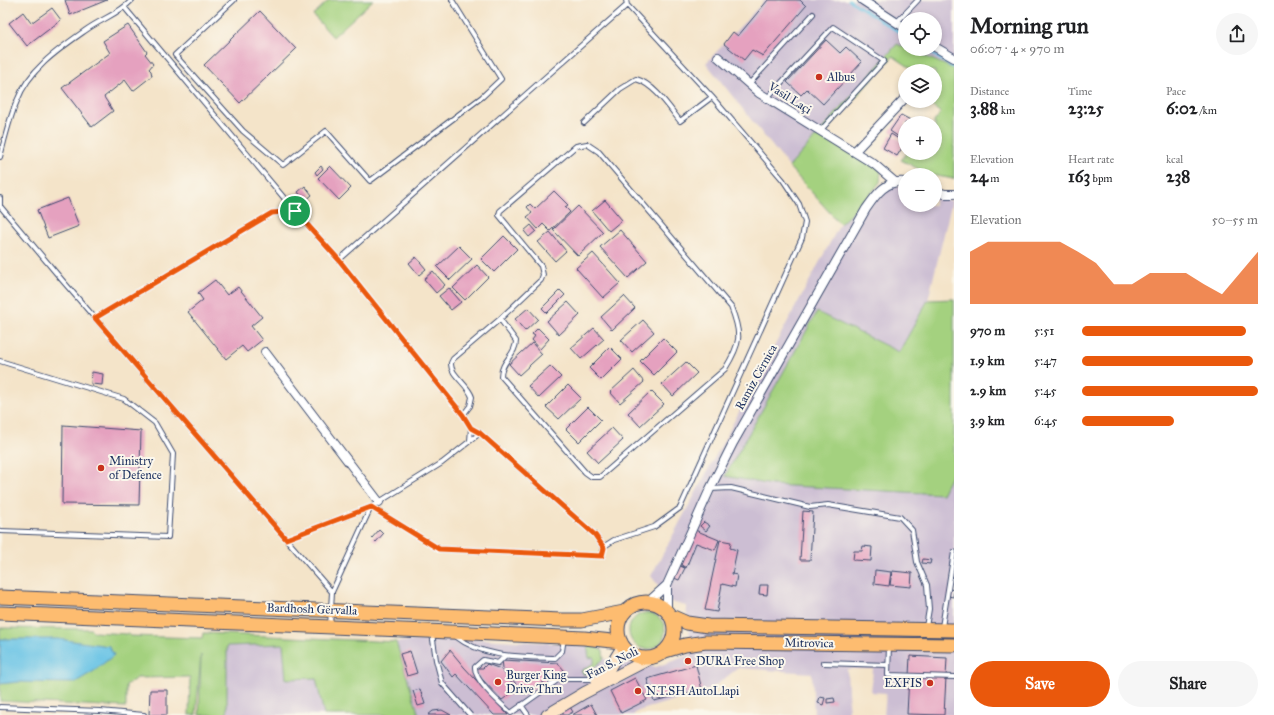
<!DOCTYPE html>
<meta charset="utf-8">
<style>
body{margin:0;font-family:"IM FELL Great Primer",serif;background:#f6f6f6;color:#202124;height:100vh;display:flex;flex-direction:column;font-size:15px;white-space:nowrap}
*{box-sizing:border-box;margin:0}
p{font-size:13px;color:#757577}
.icon{flex:none;width:22px;height:22px;fill:none;stroke:currentColor;stroke-width:2;stroke-linecap:round;stroke-linejoin:round}
.map{position:relative;flex:1;overflow:hidden}
.drawer{display:flex;flex-direction:column;background:#fff;width:320px}
.drawer>*{flex:none}
.fabs{position:absolute;left:898px;top:12px;display:grid;gap:8px}
.fabs a{display:grid;place-items:center;width:44px;height:44px;border-radius:50%;background:#fff;box-shadow:0 2px 6px #0003;font-size:20px}
.pin{position:absolute;display:grid;place-items:center;width:34px;height:34px;color:#fff;margin:-17px;border:2px solid #fff;border-radius:50%;box-shadow:0 1px 4px #0007}
.round{display:grid;place-items:center;flex:none;width:42px;height:42px;border-radius:21px;background:#f6f6f6}
.overview{display:flex;align-items:center;justify-content:space-between;height:68px;padding:0 16px}
h1{font-size:22px;font-weight:700;line-height:30px}
.metrics{display:grid;grid-template-columns:repeat(3,1fr);gap:6px;height:68px;padding:4px 16px}
.metrics div{display:grid;align-content:center}
.metrics b{font-size:17px;font-weight:700}
.metrics small{font-size:11px;font-weight:400}
.metrics p{font-size:11px}
.chart{height:112px;padding:8px 16px}
.chart p{display:flex;justify-content:space-between}
.chart svg{width:100%;height:72px;margin-top:4px;fill:#ea580c;opacity:.7}
.action{display:flex;gap:8px;margin-top:auto;padding:8px 16px}
.action a{flex:1;height:46px;border-radius:24px;background:#ea580c;color:#fff;font-size:16px;font-weight:700;line-height:46px;text-align:center}
.action a+a{background:#f6f6f6;color:#202124}
ul{padding:0 16px;list-style:none;font-size:13px}
li{display:grid;grid-template-columns:64px 48px 1fr;align-items:center;height:30px}
li i{height:10px;border-radius:5px;background:#ea580c}
main{display:flex;flex:1;min-height:0}
.map>svg:first-child{display:block}
.industrial{fill:#ccbed3}
.green{fill:#a4d17f;stroke:#60806e}
.water{fill:#67c3e5;stroke:#4179a2}
.lines{fill:none;stroke-linecap:round;stroke-linejoin:round}
.stream{stroke:#67c3e5;stroke-width:2.5}
.building{fill:#e5a1bf}
.service-casing{stroke:#3c4a6e;stroke-width:6}
.minor-casing{stroke:#3c4a6e;stroke-width:10}
.secondary-casing{stroke:#3c4a6e;stroke-width:13}
.trunk-casing{stroke:#3c4a6e;stroke-width:15}
.service{stroke:#fff;stroke-width:4}
.minor{stroke:#fff;stroke-width:8}
.secondary{stroke:#fee4c6;stroke-width:11}
.trunk{stroke:#fdbc70;stroke-width:13}
.route-casing{stroke:#fff;stroke-width:8}
.route{stroke:#ea580c;stroke-width:5}
.poi-dot{fill:#c8321e;stroke:#fbf7ec;stroke-width:1.5}
.labels{text-anchor:middle;stroke-width:4;stroke-linejoin:round;paint-order:stroke}
.poi-label{font-size:12px;fill:#1b2f5e;stroke:#fbf7ec;text-anchor:start}
.street-label{font-size:12px;fill:#1b2f5e;stroke:#fbf7ec}
</style>
<main>
<div class="map">
<svg width="954" height="715" viewBox="0 0 954 715">
<rect width="100%" height="100%" fill="#fbf7ec"/>
<filter id="ink" filterUnits="userSpaceOnUse"><feTurbulence type="fractalNoise" baseFrequency=".025" numOctaves="2"/><feDisplacementMap in="SourceGraphic" scale="8" xChannelSelector="R" yChannelSelector="G"/><feConvolveMatrix kernelMatrix="1 2 1 2 8 2 1 2 1" color-interpolation-filters="sRGB"/></filter>
<filter id="wash" filterUnits="userSpaceOnUse"><feTurbulence type="fractalNoise" baseFrequency=".012" numOctaves="4" result="noise"/><feDisplacementMap in="SourceGraphic" scale="16" xChannelSelector="R" yChannelSelector="G"/><feGaussianBlur stdDeviation="0.9" result="paint"/><feColorMatrix in="noise" values="0 0 0 0 0 0 0 0 0 0 0 0 0 0 0 0 0 1.4 0 .05"/><feComposite in="paint" operator="in"/></filter>
<g filter="url(#wash)">
<rect width="100%" height="100%" fill="#f4e4c9"/>
<path class="industrial" d="M765 0H954V69L908 49H935V19H905V48L897 44 789 167 706 63Z
M885 183 905 188V205H935V196L952 201 928 300 900 353 725 476 772 485 942 494 954 470V715H884L886 693 871 692 873 669H847L849 713 814 715 812 673 738 668 711 689 638 711 633 715H419L396 642 461 638 592 645 603 651 604 659 656 667 692 654 686 606 671 602 651 576 840 224Z
M283 644 286 679 316 678 324 715H227V646Z"/>
<path class="green" d="M329 0H373L333 37 313 15Z
M897 44 954 69V179L931 175 901 160 907 153H935V123H933L941 113 925 101H935V71H915L893 56 830 126 825 135 881 170 880 182 866 200 840 224 789 167Z
M954 299V470L942 494 772 485 725 476 817 312 899 352 928 300Z
M629 631a18 18 0 1 1 36 0a18 18 0 1 1-36 0Z
M0 628 91 629 93 632 128 634 130 636 202 638 203 633 396 642 419 715H324L316 678 286 679 283 644 227 646V715H199L201 655 196 715H189L190 677 137 678 126 685V707L0 701Z
M587 644 592 645 603 651 604 659 584 675 581 671 594 663V657L589 658Z"/>
<path class="water" d="M0 639H58L109 646 114 655 94 671 74 683 18 682 0 684Z"/>
<g class="lines">
<path class="stream" d="M849 0 905 36
M925 49 954 68"/>
</g>
<g id="blocks">
<path class="building" d="M65 0H107L70 15Z
M768 0H800L806 6 763 56 752 50 744 60 724 44 733 32 738 36Z
M52 8 61 20 27 46 9 23 23 12 31 23Z
M260 11 296 49 240 103 204 65Z
M128 25 147 52 145 54 153 64 149 69 151 71 152 76 133 91 125 80 104 97 113 111 92 127 62 88 110 53 103 41Z
M826 40 840 53 846 47 862 62 823 104 807 89 801 95 787 82Z
M901 115 916 123H905V141L890 131Z
M891 134 905 143 897 156 883 148Z
M321 166 323 169 317 175 315 172Z
M330 166 351 188 339 200 318 178Z
M305 186 312 195 305 201 298 192Z
M554 191 568 205 565 207 570 212 550 231 543 224 538 229 527 217 532 213 527 207 530 204 535 209Z
M68 198 79 226 48 238 37 210Z
M605 200 622 220 609 231 592 211Z
M578 206 603 232 578 256 553 230Z
M531 225 536 231 529 237 524 231Z
M620 230 647 261 628 278 600 247Z
M550 232 566 251 555 261 538 242Z
M504 236 517 249 494 272 481 259Z
M459 246 472 259 450 280 437 267Z
M593 253 620 283 603 298 576 268Z
M416 257 426 269 419 275 409 263Z
M477 265 488 277 465 300 453 288Z
M433 271 445 285 436 293 424 279Z
M215 280 227 295 238 287 262 317 251 326 262 340 247 352 242 346 226 359 188 312 203 300 198 293Z
M449 288 461 302 451 310 439 296Z
M560 290 565 295 547 313 542 308Z
M624 296 635 308 612 330 601 317Z
M568 302 580 315 559 335 547 321Z
M528 308 538 319 525 331 515 319Z
M643 320 654 332 632 352 621 340Z
M538 328 549 339 540 349 532 340 535 336 532 334Z
M594 328 604 339 581 359 571 348Z
M663 338 677 352 654 375 640 361Z
M532 343 542 354 519 375 509 364Z
M610 347 622 359 601 380 589 368Z
M686 362 697 373 673 396 662 384Z
M550 366 561 377 539 398 528 386Z
M634 370 644 382 620 403 610 392Z
M92 372 103 374 102 385 91 384Z
M568 385 581 398 559 419 546 407Z
M651 391 664 404 640 426 628 413Z
M588 407 601 420 579 442 566 429Z
M63 425 141 431 139 505 62 504Z
M612 428 623 440 598 463 587 451Z
M803 511 813 512 810 560H800Z
M704 522 710 526 706 531 700 526Z
M379 530 383 534 376 542 372 538Z
M695 530 719 540 715 550 696 543 686 568 680 564Z
M720 540 731 542 730 548 737 550 732 574 737 575 735 587 722 584 717 612 705 610Z
M863 546 872 547 871 561 853 560 854 551H862Z
M923 559 931 560 930 564 922 563Z
M680 566 685 568 679 580 674 578Z
M875 570 891 572 889 586 874 584Z
M892 571 912 573 911 587 890 585Z
M760 585H768L767 595 759 594Z
M950 589 954 590 953 597 948 596Z
M450 650 464 667 508 715H494L456 674 453 677 441 661Z
M410 651 417 673 407 676 400 654Z
M910 656 947 658 944 715 907 714Z
M502 660 558 663 564 670 524 694 503 668Z
M487 664 501 669 517 689 502 700 477 674V668H483Z
M696 665 702 690 654 701 647 679Z
M635 678 647 700 621 713 610 691Z
M420 689 425 704 418 706 413 691Z
M150 690H167V715H149Z
M820 697 825 698 823 705 818 703Z
M834 698 835 702 827 703V699Z
M591 704 597 715H572Z
M570 707 573 712 567 715H559L558 713Z
M442 710 451 715H428L433 711Z"/>
</g>
</g>
<g filter="url(#ink)">
<use href="#blocks" fill-opacity="0" stroke="#3c4a6e" stroke-width="1"/>
<g class="lines">
<g class="service-casing">
<path id="service" d="M234 0 175 55 243 131 283 165 326 131 370 181 482 97 501 79 452 0
M125 8 295 211 339 260 463 415 471 428 470 441 442 463 371 507 286 539
M897 22 918 0
M749 84 813 14
M767 98 833 27 884 61 820 131
M584 123 620 89 636 79C654 84 669 107 680 121L712 97
M0 157C5 138 9 119 17 101 29 69 59 49 86 30 101 19 119 14 132 0
M0 198V206L62 280 332 592
M339 260 627 5
M95 318 272 213 295 211
M0 361 124 399 155 423 173 454 168 537 0 531
M463 415 470 406 472 397C468 384 450 375 451 363L453 359 500 319 516 341C516 355 501 361 501 376L585 472 592 477H600L725 369C741 343 742 335 731 307L599 152 587 144 576 146 500 211 499 215 541 266 543 275 541 280 500 319
M471 428 480 433 595 535 603 547
M470 441 480 433
M710 489 731 488 810 507 828 505 900 517 912 530 917 562 927 585 929 609 926 627
M371 507 439 549 602 556 603 547 614 540 654 527 680 508 802 238 805 222 799 204 783 180 712 97 627 5 626 0
M330 626 332 592 371 507
M942 627 954 552
M432 633 436 660 442 683 470 715
M455 636C483 658 521 657 555 658L562 651 564 638
M889 646 888 675 954 677
M505 656 498 663 483 660 475 667C474 681 500 703 511 713L559 679H597
M823 663 888 665
M521 705 528 715
M0 707 100 711 144 715"/>
</g>
<g class="minor-casing">
<path id="minor" d="M862 0 905 28
M935 47 954 58
M718 57 759 93 874 164 895 182
M855 151 905 98
M935 191 945 194H954
M265 352 379 502
M667 585V612
M648 602 667 585 710 489 733 443 866 209C875 196 886 179 905 182"/>
</g>
<g class="secondary-casing">
<path id="secondary" d="M597 682 607 672 623 646
M547 715 584 693 653 657"/>
</g>
<g class="trunk-casing">
<path id="trunk" d="M0 597 561 620H582L624 612
M618 630a28 28 0 1 1 56 0a28 28 0 1 1-56 0Z
M0 613 450 632 584 638 621 642
M671 616 687 623 708 626 954 630
M665 651 685 645 706 642 954 645"/>
</g>
<use href="#service" class="service"/>
<use href="#minor" class="minor"/>
<use href="#secondary" class="secondary"/>
<use href="#trunk" class="trunk"/>
</g>
</g>
<g class="lines" filter="url(#ink)">
<g class="route-casing">
<path id="route" d="M295 211 339 260 463 415 471 428 480 433 595 535 604 548 602 556 439 549 371 507 286 539 95 318 272 213Z"/>
</g>
<use href="#route" class="route"/>
</g>
<g class="poi-dot">
<circle cx="819" cy="77" r="4"/>
<circle cx="101" cy="468" r="4"/>
<circle cx="688" cy="661" r="4"/>
<circle cx="498" cy="682" r="4"/>
<circle cx="930" cy="683" r="4"/>
<circle cx="638" cy="691" r="4"/>
</g>
<g class="labels">
<g class="poi-label">
<text x="827" y="81">Albus</text>
<text x="109" y="465">Ministry<tspan x="109" dy="14">of Defence</tspan></text>
<text x="696" y="665">DURA Free Shop</text>
<text x="506" y="679">Burger King<tspan x="506" dy="14">Drive Thru</tspan></text>
<text x="922" y="687" text-anchor="end">EXFIS</text>
<text x="646" y="695">N.T.SH AutoLlapi</text>
</g>
<g class="street-label">
<text transform="translate(790 98) rotate(32)" y="4">Vasil Laçi</text>
<text transform="translate(756 377) rotate(-61)" y="4">Ramiz Cërnica</text>
<text transform="translate(312 609) rotate(2)" y="4">Bardhosh Gërvalla</text>
<text transform="translate(809 643) rotate(1)" y="4">Mitrovica</text>
<text transform="translate(612 663) rotate(-27)" y="4">Fan S. Noli</text>
</g>
</g>
</svg>
<div class="fabs">
<a><svg class="icon" aria-label="locate" viewBox="0 0 24 24"><circle cx="12" cy="12" r="6"/><path d="M12 2v4M12 18v4M2 12h4M18 12h4"/></svg></a>
<a><svg class="icon" aria-label="layers" viewBox="0 0 24 24"><path d="M12 4l9 5-9 5-9-5zM3 14l9 5 9-5"/></svg></a>
<a>+</a>
<a>−</a>
</div>
<div class="pin" style="left:295px;top:211px;background:#1e9e55"><svg class="icon" aria-label="arrive" viewBox="0 0 24 24"><path d="M6 21V4h12l-3 4 3 4H6"/></svg></div>
</div>
<section class="drawer">
<div class="overview"><div><h1>Morning run</h1><p>06:07 · 4 × 970 m</p></div><a class="round"><svg class="icon" aria-label="share" viewBox="0 0 24 24"><path d="M12 15V3M7 8l5-5 5 5M5 13v7h14v-7"/></svg></a></div>
<div class="metrics">
<div><p>Distance</p><b>3.88<small> km</small></b></div>
<div><p>Time</p><b>23:25</b></div>
<div><p>Pace</p><b>6:02<small> /km</small></b></div>
</div>
<div class="metrics">
<div><p>Elevation</p><b>24<small> m</small></b></div>
<div><p>Heart rate</p><b>163<small> bpm</small></b></div>
<div><p>kcal</p><b>238</b></div>
</div>
<div class="chart"><p><span>Elevation</span>50–55 m</p>
<svg viewBox="0 0 160 44" preserveAspectRatio="none"><path d="M0 44V12L10 6L20 6L30 6L40 6L50 6L60 12L70 19L80 32L90 32L100 25L110 25L120 25L130 32L140 38L150 25L160 12V44z"/></svg>
</div>
<ul>
<li><b>970 m</b>5:51<i style="width:93%"></i></li>
<li><b>1.9 km</b>5:47<i style="width:97%"></i></li>
<li><b>2.9 km</b>5:45<i style="width:100%"></i></li>
<li><b>3.9 km</b>6:45<i style="width:52%"></i></li>
</ul>
<div class="action"><a>Save</a><a>Share</a></div>
</section>
</main>
